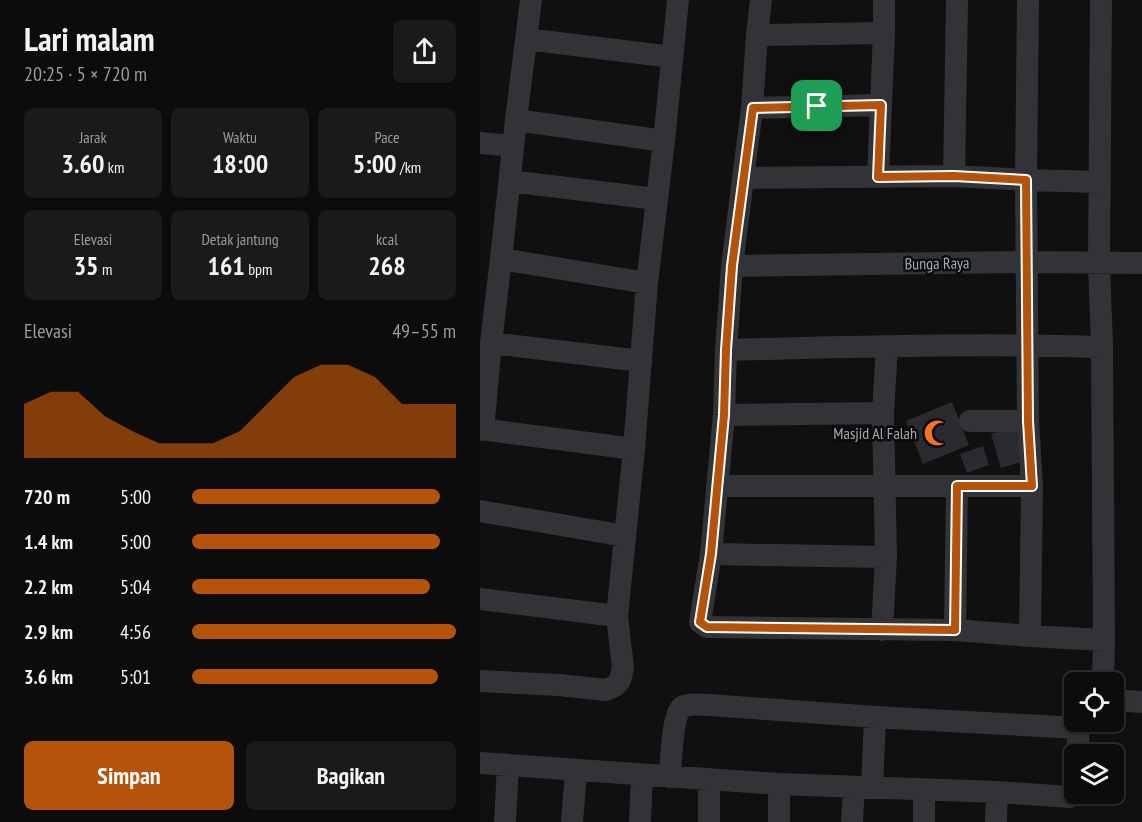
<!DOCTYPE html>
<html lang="id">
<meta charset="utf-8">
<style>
body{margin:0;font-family:"PT Sans Narrow",sans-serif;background:#1a1a1b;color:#f1f3f6;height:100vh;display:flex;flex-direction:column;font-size:22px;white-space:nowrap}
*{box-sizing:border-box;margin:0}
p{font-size:20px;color:#9a9b9d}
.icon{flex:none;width:33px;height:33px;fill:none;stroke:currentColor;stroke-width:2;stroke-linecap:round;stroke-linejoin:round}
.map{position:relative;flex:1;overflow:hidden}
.panel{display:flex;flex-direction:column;background:#0c0c0d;width:480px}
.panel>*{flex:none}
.fabs{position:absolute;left:584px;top:672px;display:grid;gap:12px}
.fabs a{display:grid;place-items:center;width:60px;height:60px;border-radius:9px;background:#0c0c0d;box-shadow:0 2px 4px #0004,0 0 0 2px #2c2c2e;font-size:30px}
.pin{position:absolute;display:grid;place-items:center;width:51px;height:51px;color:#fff;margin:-26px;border-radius:12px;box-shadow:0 3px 9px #0006}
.round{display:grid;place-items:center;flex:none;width:63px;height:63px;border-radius:9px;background:#1a1a1b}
.headline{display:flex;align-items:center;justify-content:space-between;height:102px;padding:0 24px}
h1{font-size:33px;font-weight:700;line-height:45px}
.figures{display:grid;grid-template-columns:repeat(3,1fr);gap:9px;height:102px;padding:6px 24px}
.figures div{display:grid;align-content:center;border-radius:9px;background:#1a1a1b;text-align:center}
.figures b{font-size:26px;font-weight:700}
.figures small{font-size:16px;font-weight:400}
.figures p{font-size:16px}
.chart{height:168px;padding:12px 24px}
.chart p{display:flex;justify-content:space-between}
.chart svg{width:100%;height:108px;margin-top:6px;fill:#b45309;opacity:.7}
.cta{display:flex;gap:12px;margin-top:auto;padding:12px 24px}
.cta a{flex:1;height:69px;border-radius:9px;background:#b45309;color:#fff;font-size:24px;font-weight:700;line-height:69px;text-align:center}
.cta a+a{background:#1a1a1b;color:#f1f3f6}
ul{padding:0 24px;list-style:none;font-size:20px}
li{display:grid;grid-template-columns:96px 72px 1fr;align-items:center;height:45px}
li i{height:15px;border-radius:8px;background:#b45309}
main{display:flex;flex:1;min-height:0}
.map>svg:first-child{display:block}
.building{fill:#2a2b2e}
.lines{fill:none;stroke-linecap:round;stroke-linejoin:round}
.minor{stroke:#313336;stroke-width:22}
.route-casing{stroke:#fff;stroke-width:12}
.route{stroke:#b45309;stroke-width:8}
.labels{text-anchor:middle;stroke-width:5;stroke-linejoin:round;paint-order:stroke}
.street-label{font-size:16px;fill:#a0abb3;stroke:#0b0b0c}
.poi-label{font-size:16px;fill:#a0abb3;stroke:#0b0b0c;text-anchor:end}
</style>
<main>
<section class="panel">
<div class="headline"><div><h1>Lari malam</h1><p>20:25 · 5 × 720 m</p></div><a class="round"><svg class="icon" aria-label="share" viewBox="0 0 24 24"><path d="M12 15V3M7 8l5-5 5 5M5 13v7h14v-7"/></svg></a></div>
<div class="figures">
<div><p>Jarak</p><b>3.60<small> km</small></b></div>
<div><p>Waktu</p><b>18:00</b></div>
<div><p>Pace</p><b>5:00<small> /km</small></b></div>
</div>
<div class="figures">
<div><p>Elevasi</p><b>35<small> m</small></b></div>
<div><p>Detak jantung</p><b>161<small> bpm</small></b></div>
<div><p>kcal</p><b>268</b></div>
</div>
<div class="chart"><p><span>Elevasi</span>49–55 m</p>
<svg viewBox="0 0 160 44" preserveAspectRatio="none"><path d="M0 44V22L10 17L20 17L30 27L40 33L50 38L60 38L70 38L80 33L90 22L100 11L110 6L120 6L130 11L140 22L150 22L160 22V44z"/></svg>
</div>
<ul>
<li><b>720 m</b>5:00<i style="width:94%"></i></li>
<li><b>1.4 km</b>5:00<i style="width:94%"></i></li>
<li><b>2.2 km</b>5:04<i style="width:90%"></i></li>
<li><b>2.9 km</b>4:56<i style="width:100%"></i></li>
<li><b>3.6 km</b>5:01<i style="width:93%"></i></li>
</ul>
<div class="cta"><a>Simpan</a><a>Bagikan</a></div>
</section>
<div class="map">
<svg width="662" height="822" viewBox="0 0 662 822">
<rect width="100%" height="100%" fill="#101011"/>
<path class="building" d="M472 402 489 445 443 464 426 421Z
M536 426 547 460 521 468 511 434Z
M503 446 509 465 487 473 480 454Z"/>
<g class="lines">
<path class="minor" d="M281 0 277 35 272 108 252 266 246 350 244 415 231 554 220 622 227 627 475 630 550 636 624 640
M548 0 546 180 548 421 552 486 550 636
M621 0 619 263 622 347 624 640 623 681
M277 35 404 33
M46 39 192 57
M272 108 401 105
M36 120 184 141
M0 143 33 146
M474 176 477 0
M398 177 404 33V0
M263 178 474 176 546 180 620 182
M30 181 176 199
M21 259 167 283
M252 266 547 262 662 263
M11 343 161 361
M246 350C371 347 497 343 622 347
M244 415 403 413
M490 421H548
M0 429 154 449
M3 430 11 343 21 259 36 120 51 0
M237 486H552
M0 511 145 536
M231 554 406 557
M0 599 137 616
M402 630 406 557 403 413 407 346
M475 630 477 486
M0 681 79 685 126 690 135 686 140 680 143 668 137 616 154 449 167 283 184 141 198 0
M633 700 662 702
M598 754V722
M0 763 299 784 517 792 590 797 596 794
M190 777C191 763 192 714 202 707 209 703 222 705 230 705L395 717 598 728
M299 784V822
M392 787 395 717
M25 822 28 765
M92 822 96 771
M160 822 162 775
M229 822V780
M372 822 374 788
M444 822V790
M516 822 517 792"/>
</g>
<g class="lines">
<g class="route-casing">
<path id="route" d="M401 105 398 177 474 176 546 180 548 421 552 486H477L475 630 227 627 220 622 231 554 244 415 246 350 252 266 273 108Z"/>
</g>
<use href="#route" class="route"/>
</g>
<defs>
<g id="mosque-bare" transform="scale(2.07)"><path d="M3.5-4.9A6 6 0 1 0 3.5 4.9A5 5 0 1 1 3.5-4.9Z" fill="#f97220" stroke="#0b0b0c" stroke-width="2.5" paint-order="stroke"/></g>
</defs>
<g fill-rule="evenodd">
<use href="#mosque-bare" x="457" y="433"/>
</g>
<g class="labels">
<g class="street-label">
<text transform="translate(457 263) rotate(-1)" y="6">Bunga Raya</text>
</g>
<g class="poi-label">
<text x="437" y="439">Masjid Al Falah</text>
</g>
</g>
</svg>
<div class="fabs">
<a><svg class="icon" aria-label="locate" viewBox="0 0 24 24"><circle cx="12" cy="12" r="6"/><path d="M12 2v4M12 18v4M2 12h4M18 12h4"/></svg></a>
<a><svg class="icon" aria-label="layers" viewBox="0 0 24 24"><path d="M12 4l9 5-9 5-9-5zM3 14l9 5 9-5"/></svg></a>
</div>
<div class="pin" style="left:337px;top:106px;background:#1e9e55"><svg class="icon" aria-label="arrive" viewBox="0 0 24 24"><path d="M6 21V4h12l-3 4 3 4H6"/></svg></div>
</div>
</main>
